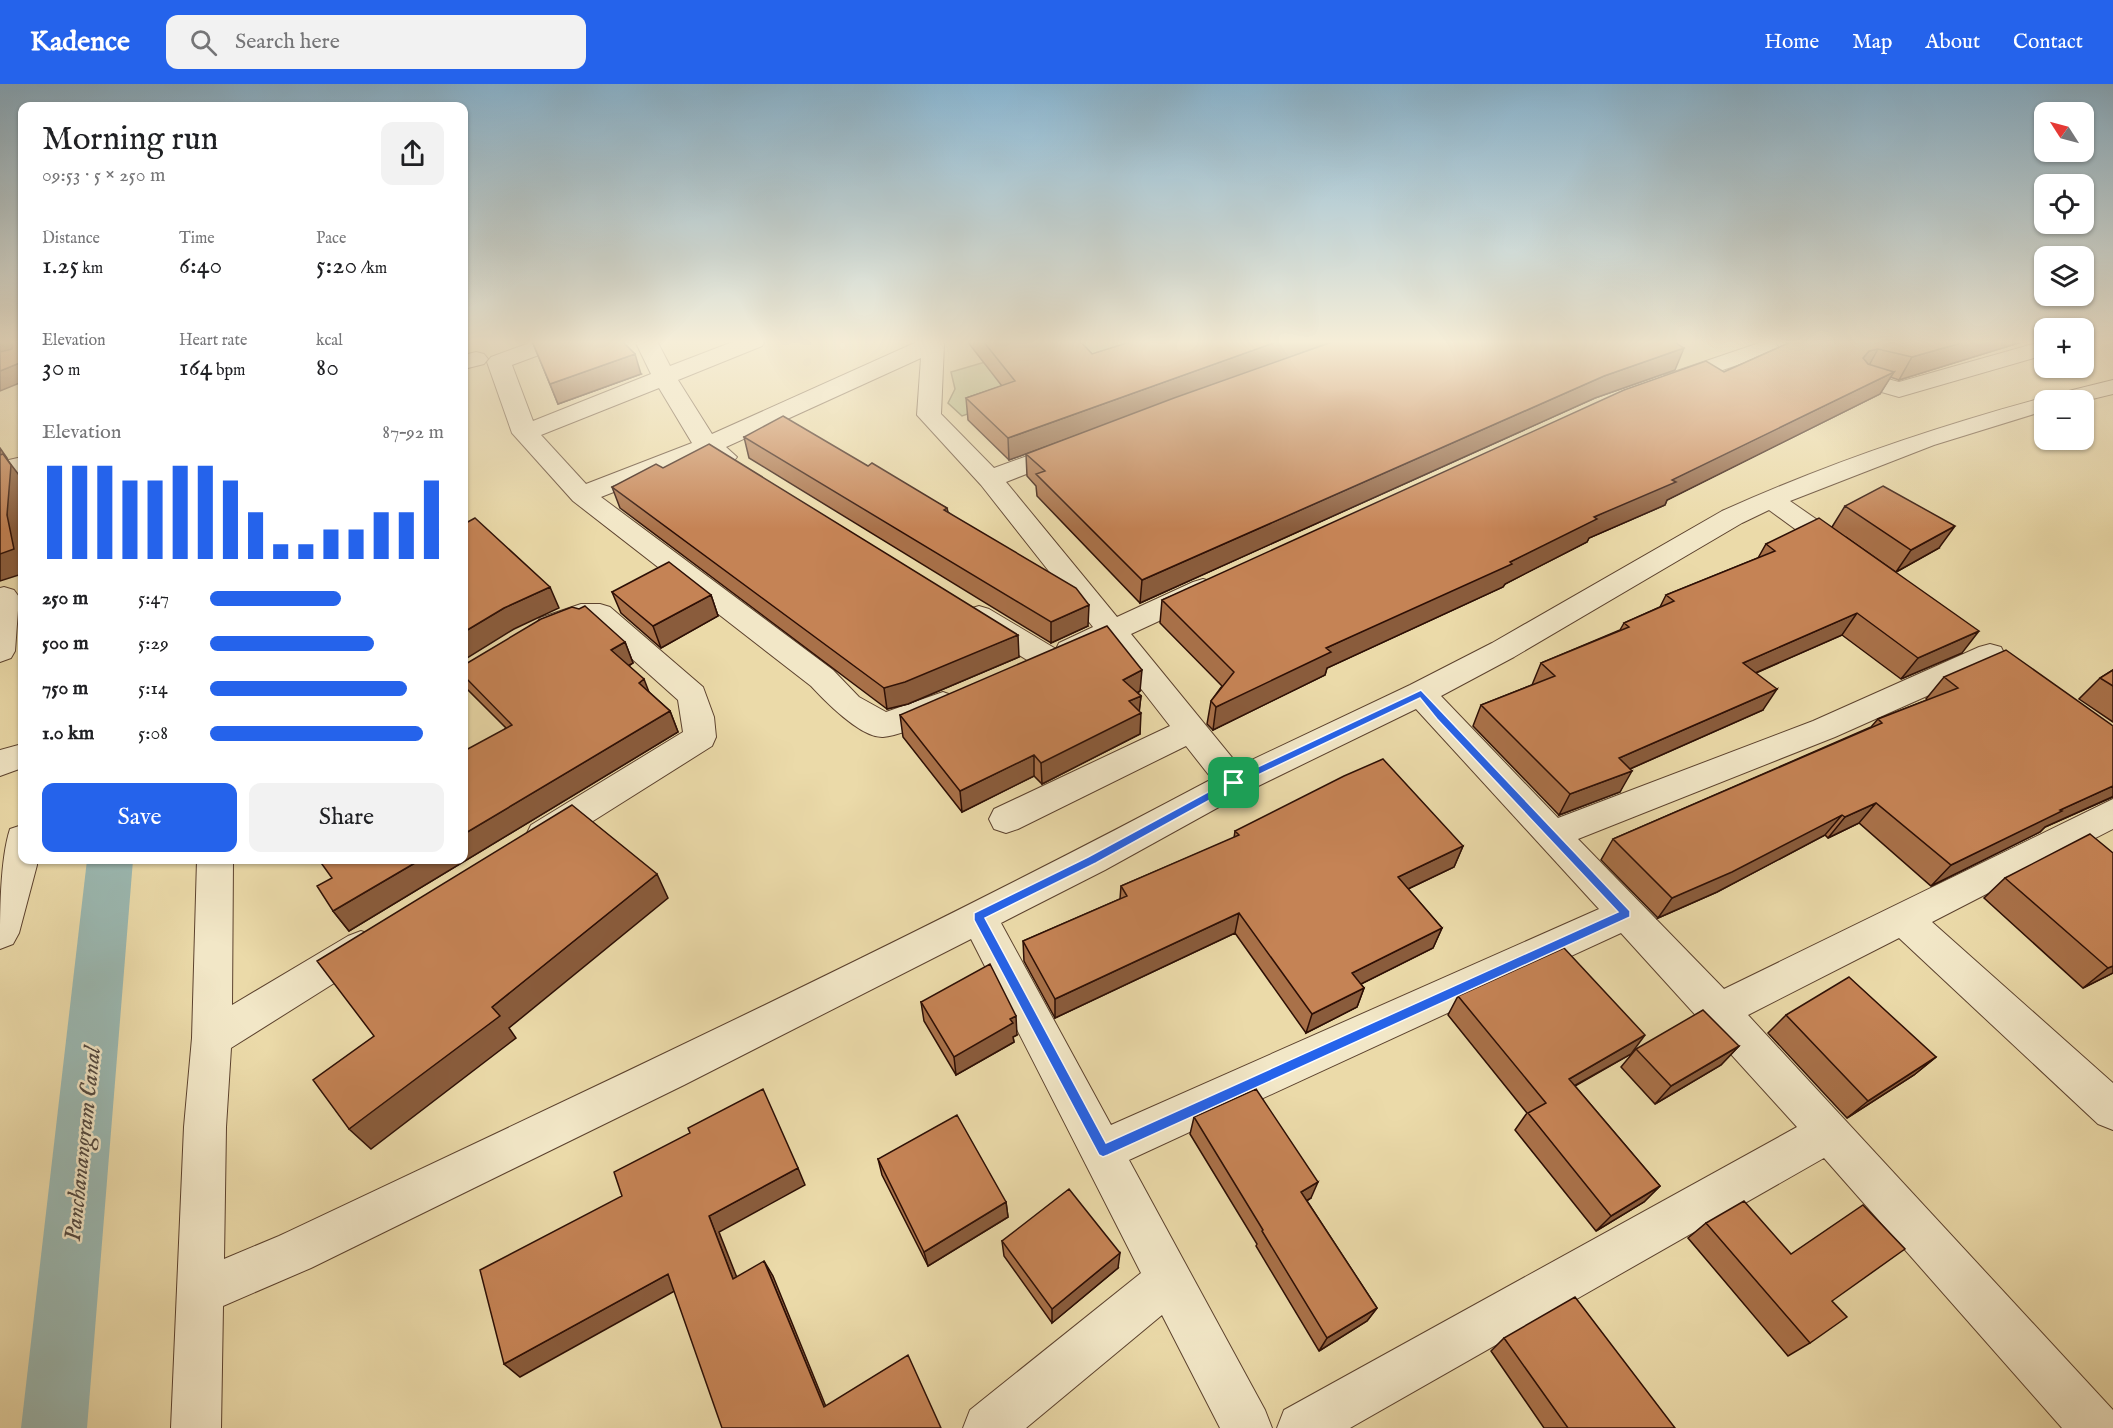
<!DOCTYPE html>
<meta charset="utf-8">
<style>
body{margin:0;font-family:"IM FELL English",serif;background:#f2f2f2;color:#202124;height:100vh;display:flex;flex-direction:column;font-size:22px;white-space:nowrap}
*{box-sizing:border-box;margin:0}
p{font-size:20px;color:#757577}
.icon{flex:none;width:33px;height:33px;fill:none;stroke:currentColor;stroke-width:2;stroke-linecap:round;stroke-linejoin:round}
.map{position:relative;flex:1;overflow:hidden}
.drawer{position:absolute;left:18px;top:18px;width:450px;height:762px;display:flex;flex-direction:column;background:#fff;border-radius:12px;box-shadow:0 2px 4px #0004}
.drawer>*{flex:none}
.needle{width:39px;rotate:306deg}
.controls{position:absolute;left:2034px;top:18px;display:grid;gap:12px}
.controls a{display:grid;place-items:center;width:60px;height:60px;border-radius:12px;background:#fff;box-shadow:0 2px 4px #0004;font-size:30px}
.pin{position:absolute;display:grid;place-items:center;width:51px;height:51px;color:#fff;margin:-26px;border-radius:12px;box-shadow:0 3px 9px #0006}
.round{display:grid;place-items:center;flex:none;width:63px;height:63px;border-radius:12px;background:#f2f2f2}
.head{display:flex;align-items:center;justify-content:space-between;height:102px;padding:0 24px}
h1{font-size:33px;font-weight:600;line-height:45px}
.metrics{display:grid;grid-template-columns:repeat(3,1fr);gap:9px;height:102px;padding:6px 24px}
.metrics div{display:grid;align-content:center}
.metrics b{font-size:26px;font-weight:600}
.metrics small{font-size:16px;font-weight:400}
.metrics p{font-size:16px}
.chart{height:168px;padding:12px 24px}
.chart p{display:flex;justify-content:space-between}
.chart svg{width:100%;height:108px;margin-top:6px;stroke:#2563eb;stroke-width:6}
.cta{display:flex;gap:12px;margin-top:auto;padding:12px 24px}
.cta a{flex:1;height:69px;border-radius:12px;background:#2563eb;color:#fff;font-size:24px;font-weight:600;line-height:69px;text-align:center}
.cta a+a{background:#f2f2f2;color:#202124}
ul{padding:0 24px;list-style:none;font-size:20px}
li{display:grid;grid-template-columns:96px 72px 1fr;align-items:center;height:45px}
li i{height:15px;border-radius:8px;background:#2563eb}
header{display:flex;align-items:center;gap:36px;box-sizing:border-box;height:84px;padding:0 30px;background:#2563eb;color:#fff}
header strong{font-size:28px}
nav{display:flex;gap:33px;margin-inline-start:auto;font-size:21px}
.search{width:420px;height:54px;background:#f2f2f2;display:flex;align-items:center;gap:15px;box-sizing:border-box;padding:0 21px;border-radius:12px;color:#757577;font-size:22px}
.map>svg:first-child{display:block}
.green{fill:#b6c089;stroke:#726847;stroke-width:1.5}
.lines{fill:none;stroke-linecap:round;stroke-linejoin:round}
.canal{fill:#9bb8b1;fill-rule:evenodd}
.minor-casing{stroke:#5c422e;stroke-width:2}
.minor{fill:#f2e7c7;fill-rule:evenodd}
.wall{fill:#a97149;stroke:#2d0f05;stroke-width:1.5}
.shaded-wall{fill:#8a5c3c;stroke:#2d0f05;stroke-width:1.5}
.building{fill:#c58355;stroke:#2d0f05;stroke-width:1.5}
.route{fill:#2563eb;stroke:#fff;stroke-width:1.5;fill-rule:evenodd}
.labels{text-anchor:middle;stroke-width:5;stroke-linejoin:round;paint-order:stroke}
.near-water-label{font-size:24px;font-style:italic;fill:#544a41;stroke:#f2e7c7}
</style>
<header>
<strong>Kadence</strong>
<div class="search"><svg class="icon" aria-label="search" viewBox="0 0 24 24"><circle cx="10" cy="10" r="6"/><path d="M15 15l6 6"/></svg>Search here</div>
<nav><a>Home</a><a>Map</a><a>About</a><a>Contact</a></nav>
</header>
<div class="map">
<svg width="2113" height="1344" viewBox="0 0 2113 1344">
<rect width="100%" height="100%" fill="#ebdaa9"/>
<filter id="stains"><feTurbulence type="fractalNoise" baseFrequency=".00333" numOctaves="4"/><feColorMatrix values="0 0 0 0 .2 0 0 0 0 .09 0 0 0 0 .02 0 0 0 .5 -.17"/></filter>
<radialGradient id="worn" r=".72"><stop offset=".6" stop-color="#630" stop-opacity="0"/><stop offset="1" stop-color="#630" stop-opacity=".3"/></radialGradient>
<path class="green" d="M1057 257H1178L962 332 948 319 955 305 951 288Z"/>
<g class="lines">
<path class="canal" d="M87 776H133L87 1344H21Z"/>
<g class="minor-casing">
<path id="minor" d="M535 257H566L563 262 512 281 533 337 651 290 635 257H657L670 282 735 257H765L762 262 678 296 712 350 919 257H942L944 260 941 330 994 384 1069 357 1078 360 1082 365 1078 370 1006 398 1117 533 1193 498 1203 495 1213 498 1217 505 1213 512 1131 550 1239 682 1410 601 1492 559 1722 427C1849 370 1980 328 2113 296V310L2084 317 2044 316V327L1934 361 1790 417 1852 460 1856 466 1852 472 1842 475 1832 472 1769 426 1742 439 1514 573 1441 612 1558 734 1813 637 1979 563 1990 560 2001 563 2005 571 2001 579 1835 653 1578 755 1724 905 2113 715V745L1932 838 2113 999V1046L2098 1040 1899 854 1748 931 2113 1326V1344H2062L1824 1074 1350 1344H1277L1284 1326 1797 1043 1621 849 1129 1076 1265 1326 1272 1344H1220L1162 1231 1026 1344H963L970 1326 1141 1189 971 855 684 1001 311 1184 223 1222 221 1344H171L184 1043 192 954 197 776H233L232 921 348 852 361 847 374 852 380 863 374 874 231 964 226 1043 224 1175 279 1152C592 1004 906 858 1212 695L1186 662 1018 745 1006 749 994 745 989 735 994 725 1170 642 1107 561C1095 567 1078 579 1064 575L1060 583 1049 586 1038 583 969 539 964 532 969 525 979 522 989 525 1056 565 1059 559 1093 543 981 401 917 331 921 274 726 363 737 373 733 378 724 381 705 372 601 413 833 586 859 613 886 628 943 608 954 612 959 620C952 632 937 637 924 641 911 645 896 652 883 653 861 654 825 617 811 602L573 417 512 349 487 278 491 273ZM659 304 692 359 586 400 541 351ZM1416 625 1599 825 1111 1041 1001 839 1105 786 1246 708Z
M1765 257 1775 258 1778 263 1775 268 1673 303 1665 301 1661 296 1665 291Z
M2044 257V271L1899 313 1857 301 1853 296 1857 291 1865 289 1899 298Z
M476 268 484 270 488 275 484 280 464 285V271Z
M22 373V389L0 394V378Z
M4 503 14 506 19 513 15 567 11 574 0 578V504Z
M581 520H600L610 523 703 603 714 633 716 653 712 662 555 761 543 765 531 761 526 751 531 741 683 648 678 616 593 540C574 540 559 554 540 548L536 541 540 534Z
M22 660V684L0 692V666Z
M22 741V776H37V781L19 849 13 860 0 865C0 830 0 776 10 745Z"/>
</g>
<use href="#minor" class="minor"/>
</g>
<path class="wall" d="M532 257 641 290 558 320Z
M967 257H1080L1092 270 1675 286 1595 314 1140 519 1037 412 1036 402 1027 392 1026 370 1058 358 1009 376 968 336 966 314 1002 302Z
M1793 257H2025L1899 296 1890 293 1880 310 1667 416 1665 421 1589 454 1587 458 1505 500 1503 503 1327 584 1325 591 1213 646 1207 640 1211 617 1222 602 1160 539 1162 516 1724 288Z
M744 353 868 382 947 424 948 428 1088 542 1051 559 749 374Z
M663 384 1019 573 908 620 887 625 620 424 612 403Z
M1845 422 1939 464 1896 488 1846 453 1962 569 1901 595 1842 551 1756 589 1763 626 1630 685 1620 708 1559 731 1473 642 1481 621 1532 601 1541 579 1620 546 1624 539 1660 523 1666 511 1758 474 1766 460 1832 443Z
M612 508 711 511 718 532 661 564 621 529Z
M625 558 633 579 629 582 649 608 670 627 678 648 349 847 333 827 332 794 506 644 467 605 464 599V581Z
M2113 586V638L2079 615 2100 594Z
M1944 593 2113 642V713L2045 743 2040 748 1931 802 1859 739 1828 754 1825 751 1717 808 1658 834 1601 776 1613 755 1871 643 1878 635 1927 616 1926 615Z
M1140 607 1138 609 1141 612 1139 627 1140 650 1042 700 1034 692 962 728 903 653 900 631Z
M1235 747 1463 762 1454 783 1408 805 1442 844 1433 864 1361 900 1364 904 1357 923 1306 949 1235 849 1055 934 1024 877 1023 857 1120 815 1121 802 1234 754Z
M2113 769V889L2083 904 1984 814 2005 794Z
M1458 912 1631 970 1575 1002 1660 1102 1644 1118 1596 1147 1515 1046 1527 1029 1448 931Z
M921 918 1017 951 1013 953 1014 958 956 991 924 937Z
M1786 931 1936 973 1914 991 1847 1034 1768 949Z
M1739 962 1721 981 1655 1020 1621 983 1636 965Z
M1194 1033 1311 1114 1307 1117 1377 1224 1367 1237 1319 1267 1256 1162 1257 1160 1190 1050Z
M878 1075 1006 1118 1008 1133 928 1182 882 1091Z
M1706 1139 1832 1217 1810 1259 1788 1272 1688 1154Z
M1002 1157 1118 1184 1052 1239 1004 1172Z
M1504 1254 1675 1344H1544L1491 1267Z"/>
<path class="shaded-wall" d="M0 257H19L22 262 0 269Z
M1279 257H1334L1009 376 1008 354Z
M1968 257H2025L1899 296 1912 273Z
M1684 264 1675 286 1595 314 1140 519 1142 496 1604 292Z
M1878 265 1866 287 1863 274 1869 267Z
M635 270 641 290 558 320 550 300Z
M22 278V298L0 307V287Z
M1894 288 1880 310 1667 416 1665 421 1589 454 1587 458 1505 500 1503 503 1327 584 1325 591 1213 646 1216 623 1326 564 1510 478 1594 433Z
M0 364 7 374H6L22 395V490L0 497V470L7 431 0 376Z
M1955 442 1939 464 1896 488 1911 466Z
M550 503 559 524 514 545 464 576V548L504 524Z
M711 511 718 532 661 564 653 542Z
M1089 521 1088 542 1051 559V538Z
M1857 529 1842 551 1730 600 1743 579Z
M1979 547 1962 569 1901 595 1918 574Z
M1018 551 1019 573 908 620 887 625 884 604Z
M625 558 633 579 619 587 611 566Z
M1142 586 1140 607 1122 617 1123 596Z
M644 595 652 616 639 599Z
M1777 605 1763 626 1607 695 1619 674Z
M1141 612 1139 630 1141 629 1140 650 1042 700 1041 679 1129 617Z
M670 627 678 648 349 847 333 827 420 776H464V750Z
M1034 671V692L962 728 960 707Z
M1632 687 1620 708 1559 731 1570 710Z
M2113 702V712L2112 713 2045 743 2040 748 1931 802 1951 781 2060 726Z
M1876 719 1859 739 1828 754 1845 733Z
M1842 731 1825 751 1717 808 1658 834 1672 814Z
M1463 762 1454 783 1391 813 1398 793Z
M657 790 668 814 509 944 516 954 371 1065 349 1045 492 923Z
M1239 829 1235 849 1055 934V915Z
M1442 844 1433 864 1345 908 1352 889Z
M2113 882V889L2083 904 2108 884Z
M1364 904 1357 923 1306 949 1312 930Z
M1016 932 1017 951 1013 953 1014 958 956 991 954 973 1010 935Z
M1645 951 1631 970 1556 1012 1569 995Z
M1739 962 1721 981 1655 1020 1671 1002Z
M1936 973 1914 991 1847 1034 1868 1017Z
M798 1084 805 1101 719 1148 743 1209 733 1195 709 1132Z
M1318 1098 1311 1114 1294 1124 1301 1108Z
M1660 1102 1644 1118 1596 1147 1611 1132Z
M1006 1118 1008 1133 928 1182 924 1168Z
M1120 1169 1118 1184 1052 1239V1225Z
M764 1177 773 1192 831 1335 824 1323Z
M668 1190 680 1204 520 1293 504 1280Z
M1377 1224 1367 1237 1319 1267 1327 1254Z"/>
<path class="building" d="M12 257H22V278L0 287V268L12 265Z
M532 257H622L635 270 550 300Z
M983 257H1080L1092 270 1133 257H1279L1008 354 966 314 1015 297Z
M1335 257H1673L1684 264 1604 292 1142 496 1036 390 1045 387 1026 370 1174 314Z
M1793 257H1968L1912 273 1878 265 1869 267 1863 274 1868 280 1894 288 1672 396 1676 398 1594 433 1597 435 1510 478 1512 480 1326 564 1331 568 1216 623 1211 617 1234 588 1162 516 1624 306 1706 277 1724 288Z
M783 332 868 382 872 379 947 424 944 426 1076 504 1089 521 1051 538 744 353Z
M709 360 1018 551 905 598 884 604 612 403 656 380 663 384Z
M3 370 11 381 7 431 14 465 0 470V371Z
M1883 402 1955 442 1911 466 1845 422Z
M475 434 550 503 504 524 464 548V440Z
M1819 434 1979 547 1918 574 1857 529 1743 579 1777 605 1619 674 1632 687 1570 710 1481 621 1555 592 1541 579 1629 543 1624 539 1674 517 1666 511 1775 467 1766 460Z
M669 478 711 511 653 542 612 508Z
M585 522 625 558 611 566 644 595 639 599 670 627 464 750V667L512 641 464 592V581L541 535 572 523 579 525Z
M1107 542 1142 586 1123 596 1141 612 1129 617 1141 629 1041 679 1034 671 960 707 900 631Z
M2006 566 2113 642V702L2060 726 2062 727 1951 781 1876 719 1845 733 1842 731 1732 788 1672 814 1613 755 1882 639 1878 635 1958 604 1944 593Z
M2113 586V602L2100 594Z
M1383 675 1463 762 1398 793 1442 844 1352 889 1364 904 1312 930 1239 829 1055 915 1023 857 1127 812 1121 802 1239 751 1235 747 1344 692Z
M572 721 657 790 492 923 500 932 349 1045 313 996 374 952 317 877Z
M2090 750 2113 769V882L2108 884 2005 794Z
M319 776H420L333 827 317 802 332 794Z
M1564 864 1645 951 1569 995 1660 1102 1611 1132 1528 1029 1546 1019 1458 912Z
M990 880 1016 932 1010 935 1013 939 954 973 921 918Z
M1849 893 1936 973 1868 1017 1786 931Z
M1703 926 1739 962 1671 1002 1636 965Z
M763 1005 798 1084 709 1132 733 1195 764 1177 824 1323 908 1271 941 1344H722L668 1190 504 1280 480 1186 622 1112 614 1088 690 1049 688 1044Z
M1256 1005 1318 1098 1301 1108 1377 1224 1327 1254 1262 1147 1263 1146 1194 1033Z
M957 1031 1006 1118 924 1168 878 1075Z
M1069 1105 1120 1169 1052 1225 1002 1157Z
M1744 1117 1791 1170 1863 1121 1905 1165 1832 1217 1847 1233 1810 1259 1706 1139Z
M1575 1213 1675 1344H1568L1504 1254Z"/>
<linearGradient id="sky" x2="0" y2="1"><stop stop-color="#89b6d2"/><stop offset="0.58" stop-color="#f6eed8"/><stop offset="1" stop-color="#f6eed8" stop-opacity="0"/></linearGradient>
<rect width="2113" height="445" fill="url(#sky)"/>
<path class="route" d="M1421 606 1630 827V833L1108 1071 1103 1073 1099 1071 974 836V829L1088 773 1230 696ZM1420 614 1437 635 1618 828 1106 1059 985 834 1096 779 1237 701Z"/>
<g class="labels">
<g class="near-water-label">
<text transform="translate(82 1060) rotate(-84)" y="8">Panchanangram Canal</text>
</g>
</g>
<rect width="100%" height="100%" filter="url(#stains)"/>
<rect width="100%" height="100%" fill="url(#worn)"/>
</svg>
<div class="controls">
<a><svg class="needle" viewBox="-14 -14 28 28"><path d="M0-13l5 13h-10z" fill="#e53935"/><path d="M0 13l5-13h-10z" fill="#757577"/></svg></a>
<a><svg class="icon" aria-label="locate" viewBox="0 0 24 24"><circle cx="12" cy="12" r="6"/><path d="M12 2v4M12 18v4M2 12h4M18 12h4"/></svg></a>
<a><svg class="icon" aria-label="layers" viewBox="0 0 24 24"><path d="M12 4l9 5-9 5-9-5zM3 14l9 5 9-5"/></svg></a>
<a>+</a>
<a>−</a>
</div>
<div class="pin" style="left:1234px;top:699px;background:#1e9e55"><svg class="icon" aria-label="arrive" viewBox="0 0 24 24"><path d="M6 21V4h12l-3 4 3 4H6"/></svg></div>
<section class="drawer">
<div class="head"><div><h1>Morning run</h1><p>09:53 · 5 × 250 m</p></div><a class="round"><svg class="icon" aria-label="share" viewBox="0 0 24 24"><path d="M12 15V3M7 8l5-5 5 5M5 13v7h14v-7"/></svg></a></div>
<div class="metrics">
<div><p>Distance</p><b>1.25<small> km</small></b></div>
<div><p>Time</p><b>6:40</b></div>
<div><p>Pace</p><b>5:20<small> /km</small></b></div>
</div>
<div class="metrics">
<div><p>Elevation</p><b>30<small> m</small></b></div>
<div><p>Heart rate</p><b>164<small> bpm</small></b></div>
<div><p>kcal</p><b>80</b></div>
</div>
<div class="chart"><p><span>Elevation</span>87–92 m</p>
<svg viewBox="0 0 160 44" preserveAspectRatio="none"><path d="M5 44V6M15 44V6M25 44V6M35 44V12M45 44V12M55 44V6M65 44V6M75 44V12M85 44V25M95 44V38M105 44V38M115 44V32M125 44V32M135 44V25M145 44V25M155 44V12"/></svg>
</div>
<ul>
<li><b>250 m</b>5:47<i style="width:56%"></i></li>
<li><b>500 m</b>5:29<i style="width:70%"></i></li>
<li><b>750 m</b>5:14<i style="width:84%"></i></li>
<li><b>1.0 km</b>5:08<i style="width:91%"></i></li>
</ul>
<div class="cta"><a>Save</a><a>Share</a></div>
</section>
</div>
